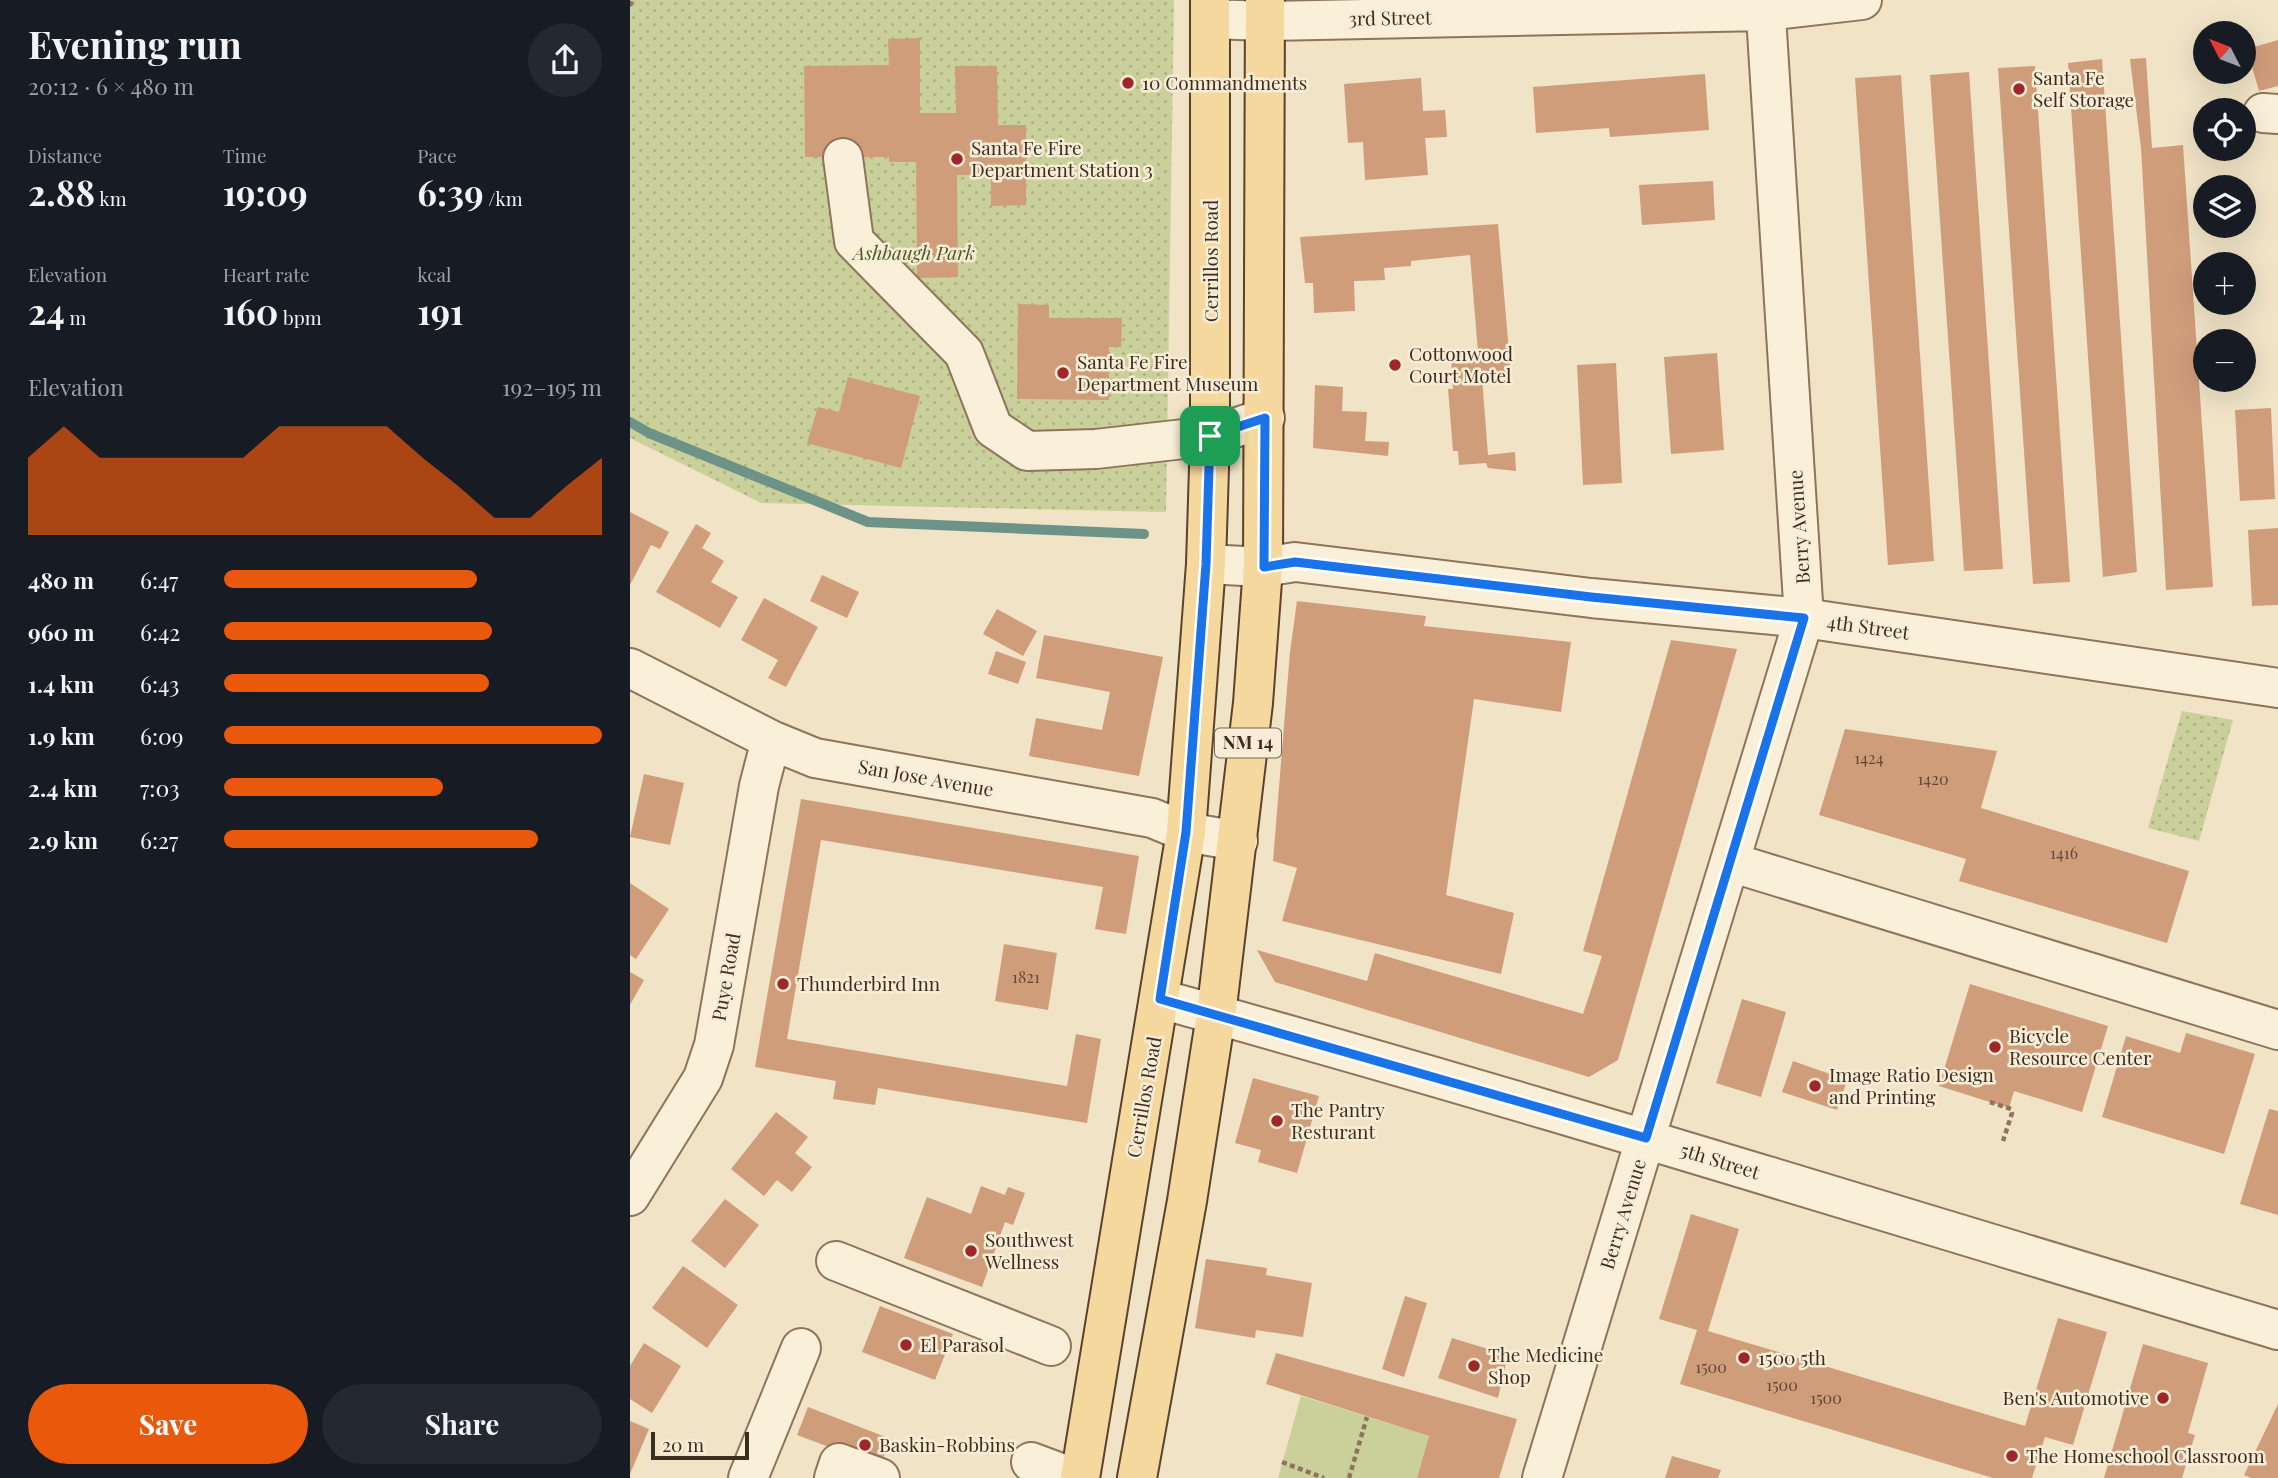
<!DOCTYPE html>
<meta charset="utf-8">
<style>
body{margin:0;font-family:"Playfair Display",serif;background:#242831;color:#f1f3f6;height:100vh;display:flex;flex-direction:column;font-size:26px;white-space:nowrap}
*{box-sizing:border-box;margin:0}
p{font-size:23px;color:#9ea1a6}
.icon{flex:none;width:38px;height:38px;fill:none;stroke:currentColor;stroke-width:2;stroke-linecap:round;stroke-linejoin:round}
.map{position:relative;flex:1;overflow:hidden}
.details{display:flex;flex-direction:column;background:#171b24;width:630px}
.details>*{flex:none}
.needle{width:46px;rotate:312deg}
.fabs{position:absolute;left:1563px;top:21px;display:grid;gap:14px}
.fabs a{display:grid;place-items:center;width:63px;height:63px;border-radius:50%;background:#171b24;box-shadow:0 7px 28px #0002;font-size:35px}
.scale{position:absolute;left:21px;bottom:18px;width:98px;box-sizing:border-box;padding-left:7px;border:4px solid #3d2d1f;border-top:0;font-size:19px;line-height:24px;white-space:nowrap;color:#3d2d1f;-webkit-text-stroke:5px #f7edd6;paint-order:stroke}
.pin{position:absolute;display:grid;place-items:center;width:60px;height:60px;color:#fff;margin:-30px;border-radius:14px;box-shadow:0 4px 10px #0006}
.round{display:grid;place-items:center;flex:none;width:74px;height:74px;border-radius:37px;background:#242831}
.head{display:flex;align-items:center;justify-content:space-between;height:119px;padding:0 28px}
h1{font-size:38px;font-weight:700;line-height:52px}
.metrics{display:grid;grid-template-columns:repeat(3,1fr);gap:10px;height:119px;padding:7px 28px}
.metrics div{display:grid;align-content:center}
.metrics b{font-size:35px;font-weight:700}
.metrics small{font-size:19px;font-weight:400}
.metrics p{font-size:19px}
.chart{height:196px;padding:14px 28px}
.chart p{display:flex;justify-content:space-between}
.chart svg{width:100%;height:126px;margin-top:7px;fill:#ea580c;opacity:.7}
.cta{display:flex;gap:14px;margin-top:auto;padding:14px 28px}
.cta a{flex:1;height:80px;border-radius:42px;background:#ea580c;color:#fff;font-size:28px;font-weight:700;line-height:80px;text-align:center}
.cta a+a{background:#242831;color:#f1f3f6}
ul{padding:0 28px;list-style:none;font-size:23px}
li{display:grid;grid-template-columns:112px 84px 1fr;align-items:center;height:52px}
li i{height:18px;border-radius:9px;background:#ea580c}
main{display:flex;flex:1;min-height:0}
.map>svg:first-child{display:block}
.green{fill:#cad099}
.park{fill:url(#park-dots)}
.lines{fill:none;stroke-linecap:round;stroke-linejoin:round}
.stream{stroke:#6d9389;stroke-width:10}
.building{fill:#d09d7a}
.minor-casing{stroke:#8d745a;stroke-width:42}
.major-casing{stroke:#5b422f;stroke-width:42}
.path{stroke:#8d745a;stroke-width:4.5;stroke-dasharray:5 3.5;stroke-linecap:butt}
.minor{stroke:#faf0da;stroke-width:38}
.major{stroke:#f5d89d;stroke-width:38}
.route-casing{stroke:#fff;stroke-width:14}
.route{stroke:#1a73e8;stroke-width:9}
.poi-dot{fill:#9f272a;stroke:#f7edd6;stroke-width:2.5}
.labels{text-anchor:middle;stroke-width:5;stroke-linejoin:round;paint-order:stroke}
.number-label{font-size:16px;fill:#624936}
.shield{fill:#f7edd6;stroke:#756756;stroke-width:2}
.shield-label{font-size:18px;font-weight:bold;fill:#3d2d1f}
.street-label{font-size:19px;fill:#3d2d1f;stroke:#f7edd6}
.poi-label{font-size:19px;fill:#3d2d1f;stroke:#f7edd6;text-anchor:start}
.park-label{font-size:19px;font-style:italic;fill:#4d5a24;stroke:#f7edd6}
</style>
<main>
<section class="details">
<div class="head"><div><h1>Evening run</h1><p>20:12 · 6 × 480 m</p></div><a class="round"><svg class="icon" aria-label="share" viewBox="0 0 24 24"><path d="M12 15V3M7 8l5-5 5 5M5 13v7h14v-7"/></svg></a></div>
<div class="metrics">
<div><p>Distance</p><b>2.88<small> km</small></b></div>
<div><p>Time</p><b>19:09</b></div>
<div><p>Pace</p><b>6:39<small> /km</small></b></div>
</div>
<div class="metrics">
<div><p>Elevation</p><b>24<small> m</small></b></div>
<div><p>Heart rate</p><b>160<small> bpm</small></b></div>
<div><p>kcal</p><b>191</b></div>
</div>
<div class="chart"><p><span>Elevation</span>192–195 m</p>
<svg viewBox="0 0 160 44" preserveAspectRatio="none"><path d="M0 44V17L10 6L20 17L30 17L40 17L50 17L60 17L70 6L80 6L90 6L100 6L110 17L120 27L130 38L140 38L150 27L160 17V44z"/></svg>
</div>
<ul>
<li><b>480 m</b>6:47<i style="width:67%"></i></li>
<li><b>960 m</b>6:42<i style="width:71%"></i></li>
<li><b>1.4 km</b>6:43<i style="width:70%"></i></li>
<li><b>1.9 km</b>6:09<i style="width:100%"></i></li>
<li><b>2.4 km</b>7:03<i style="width:58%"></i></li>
<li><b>2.9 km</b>6:27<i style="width:83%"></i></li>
</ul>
<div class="cta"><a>Save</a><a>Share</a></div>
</section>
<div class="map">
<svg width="1648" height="1478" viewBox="0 0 1648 1478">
<defs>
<pattern id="park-dots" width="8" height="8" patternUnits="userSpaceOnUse" patternTransform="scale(1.75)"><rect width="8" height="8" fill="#cad099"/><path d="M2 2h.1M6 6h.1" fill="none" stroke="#aeb383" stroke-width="1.8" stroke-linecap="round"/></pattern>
</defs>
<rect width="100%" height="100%" fill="#f0e3c6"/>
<path class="green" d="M671 1396 799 1436 787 1478H648Z"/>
<path class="park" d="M0 0H544L536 512 131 503 0 438Z
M1552 711 1603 720 1569 841 1518 828Z"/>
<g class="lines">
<path class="stream" d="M0 422 19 433 238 522 514 534"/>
</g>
<path class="building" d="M290 38V113H326L325 66H367L368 125H396V205L361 206V175H327L328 277 287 278 286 162H259V157H175L174 66 259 65 258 39Z
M1648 40V86L1629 91 1617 49Z
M1516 58 1522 148 1553 145 1583 587 1536 590 1511 148 1500 59Z
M1472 59 1507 572 1473 577 1438 63Z
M1405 66 1440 582 1403 584 1368 68Z
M1339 72 1373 569 1334 571 1300 75Z
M1075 74 1079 130 980 137 979 128 906 133 903 87Z
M1271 75 1304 561 1258 565 1225 78Z
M791 78 793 111 815 110 817 137 795 138 798 175 735 180 733 142 718 143 714 84Z
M1083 181 1085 220 1012 225 1009 185Z
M868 224 881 375 852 378 858 455 885 452 886 471 858 468 856 463 829 465 828 451H823L818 389H823L821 355 848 352 840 255 781 261V266L754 268 755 280 724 281 725 311 684 313 683 283H675L670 237Z
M388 304 419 305V318H492L491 347H479V400L387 399Z
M1087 353 1094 450 1041 454 1034 357Z
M986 363 992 483 953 485 947 365Z
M218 377 290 396 271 468 177 443 188 407 209 412Z
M685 385 713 387 712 411 737 412 735 441 759 442 758 456 683 448Z
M1641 408 1645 499 1610 501 1605 410Z
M0 512 39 532 30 549 21 545 0 585Z
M66 524 81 533 72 548 94 561 81 582 108 597 90 628 26 592Z
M1648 528V605L1622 606 1618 530Z
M192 575 229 592 217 618 180 601Z
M134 598 188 627 156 687 138 678 148 660 111 640Z
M667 601 796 616 794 626 941 642 931 712 844 699 816 895 884 913 871 974 652 921 667 868 643 861 660 652Z
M367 609 407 631 393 656 353 634Z
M414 635 533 657 509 776 399 756 406 718 472 730 480 692 406 678Z
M1041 640 1107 649 988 1060 959 1077 645 982 627 950 737 981 745 953 953 1014 972 956 953 951Z
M366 651 396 662 388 684 358 674Z
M1215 729 1367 751 1351 808 1559 871 1537 943 1329 881 1336 859 1189 815Z
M14 774 54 783 40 845 0 837Z
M171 799 509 856 496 934 465 929 473 887 191 840 157 1039 437 1086 446 1034 471 1039 457 1123 248 1088 245 1105 203 1099 206 1081 125 1067Z
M0 883 39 909 6 959 0 955Z
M374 944 427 953 418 1010 365 1001Z
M0 972 14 980 0 1005Z
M1340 984 1478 1026 1452 1112 1384 1091 1379 1108 1309 1086Z
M1112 999 1156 1012 1131 1097 1086 1083Z
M1556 1033 1625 1054 1594 1154 1472 1117 1496 1036 1550 1053Z
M1163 1061 1217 1080 1207 1110 1152 1092Z
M623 1078 689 1096 667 1173 628 1162 631 1150 605 1143Z
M1639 1109 1648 1111V1215L1610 1204Z
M146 1112 178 1137 165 1153 182 1167 162 1192 147 1180 134 1196 101 1169Z
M351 1186 375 1195 378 1187 395 1193 383 1225 375 1222 352 1287 274 1258 297 1197 341 1214Z
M95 1199 129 1225 95 1268 61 1241Z
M1061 1214 1109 1229 1078 1331 1395 1426 1428 1318 1477 1332 1443 1445 1415 1437 1402 1478H1363L1050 1384 1067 1330 1029 1319Z
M576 1259 637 1268 636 1275 682 1283 673 1337 626 1330 625 1338 565 1328Z
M53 1266 108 1305 77 1348 22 1308Z
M775 1296 797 1303 774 1377 752 1369Z
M250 1306 323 1334 305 1380 232 1352Z
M822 1338 878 1355 868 1398 808 1378Z
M14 1343 51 1366 22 1413 0 1399V1366Z
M1513 1344 1578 1363 1558 1433 1565 1435 1552 1478H1474Z
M646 1353 887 1419 869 1478H787L799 1436 636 1384Z
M1648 1404V1478H1621L1614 1475Z
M178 1407 261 1439 250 1466 167 1435Z
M0 1421 19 1429 0 1474Z
M1042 1456 1091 1470 1088 1478H1035Z"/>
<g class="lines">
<g class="minor-casing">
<path id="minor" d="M580 19 635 21 1135 11 1232 0
M1633 113 1648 114
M213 158 224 241 334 353 363 428 397 451 466 449 580 436 635 418
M576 564 633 567 665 562 961 598 1174 618 1648 688
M0 668 141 740 185 758 522 818 556 832 608 841
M1100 862 1648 1030
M530 999C905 1102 1275 1219 1648 1330
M0 1196 73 1078 84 1045 129 786 141 740
M206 1261 421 1346
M401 1462 444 1478
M118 1478 171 1348
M204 1478 209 1463 250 1478
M912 1478 1174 618 1135 0"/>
</g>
<g class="major-casing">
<path id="major" d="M450 1478 556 832 576 564 580 436V0
M507 1478 557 1201 586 1015 623 703 633 567 635 0"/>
</g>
<path class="path" d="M0 6 2 0
M1360 1102 1381 1109 1382 1113 1373 1141
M652 1462 694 1478
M719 1478 737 1417"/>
<use href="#minor" class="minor"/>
<use href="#major" class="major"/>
</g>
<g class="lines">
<g class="route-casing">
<path id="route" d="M635 418 634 567 665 562 961 597 1174 618 1016 1138 530 999 556 832 576 564 580 436Z"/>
</g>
<use href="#route" class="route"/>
</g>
<g class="poi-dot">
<circle cx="498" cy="83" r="7"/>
<circle cx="1389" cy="89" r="7"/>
<circle cx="327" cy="159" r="7"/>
<circle cx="765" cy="365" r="7"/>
<circle cx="433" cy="373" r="7"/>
<circle cx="153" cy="984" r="7"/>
<circle cx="1365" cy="1047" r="7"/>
<circle cx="1185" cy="1086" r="7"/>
<circle cx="647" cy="1121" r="7"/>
<circle cx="341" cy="1251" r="7"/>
<circle cx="276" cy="1345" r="7"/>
<circle cx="1114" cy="1358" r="7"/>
<circle cx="844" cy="1366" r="7"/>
<circle cx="1533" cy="1398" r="7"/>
<circle cx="235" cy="1445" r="7"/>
<circle cx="1382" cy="1456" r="7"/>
</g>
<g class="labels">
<g class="number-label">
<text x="1239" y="764">1424</text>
<text x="1303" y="785">1420</text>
<text x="1434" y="859">1416</text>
<text x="396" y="983">1821</text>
<text x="1081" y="1373">1500</text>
<text x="1152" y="1391">1500</text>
<text x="1196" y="1404">1500</text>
</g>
<rect class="shield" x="585" y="728.5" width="66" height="29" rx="5"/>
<g class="shield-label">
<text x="618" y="749">NM 14</text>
</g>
<g class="street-label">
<text transform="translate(760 18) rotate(-1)" y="7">3rd Street</text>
<text transform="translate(581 261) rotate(-90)" y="7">Cerrillos Road</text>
<text transform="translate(1169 527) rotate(-94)" y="7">Berry Avenue</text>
<text transform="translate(1238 627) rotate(8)" y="7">4th Street</text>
<text transform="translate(296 778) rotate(10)" y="7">San Jose Avenue</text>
<text transform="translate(96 977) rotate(-80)" y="7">Puye Road</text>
<text transform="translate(514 1097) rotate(-80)" y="7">Cerrillos Road</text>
<text transform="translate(1090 1161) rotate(17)" y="7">5th Street</text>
<text transform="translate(993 1214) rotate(-73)" y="7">Berry Avenue</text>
</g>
<g class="poi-label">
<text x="1403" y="85">Santa Fe<tspan x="1403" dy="22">Self Storage</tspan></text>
<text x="512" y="90">10 Commandments</text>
<text x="341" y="155">Santa Fe Fire<tspan x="341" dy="22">Department Station 3</tspan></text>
<text x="779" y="361">Cottonwood<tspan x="779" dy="22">Court Motel</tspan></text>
<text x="447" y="369">Santa Fe Fire<tspan x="447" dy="22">Department Museum</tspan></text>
<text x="167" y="991">Thunderbird Inn</text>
<text x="1379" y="1043">Bicycle<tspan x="1379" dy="22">Resource Center</tspan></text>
<text x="1199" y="1082">Image Ratio Design<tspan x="1199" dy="22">and Printing</tspan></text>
<text x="661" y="1117">The Pantry<tspan x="661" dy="22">Resturant</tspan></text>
<text x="355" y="1247">Southwest<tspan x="355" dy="22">Wellness</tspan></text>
<text x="290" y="1352">El Parasol</text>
<text x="858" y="1362">The Medicine<tspan x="858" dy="22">Shop</tspan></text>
<text x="1128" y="1365">1500 5th</text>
<text x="1519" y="1405" text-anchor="end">Ben's Automotive</text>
<text x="249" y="1452">Baskin-Robbins</text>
<text x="1396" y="1463">The Homeschool Classroom</text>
</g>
<g class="park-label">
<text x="284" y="260">Ashbaugh Park</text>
</g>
</g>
</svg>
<div class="fabs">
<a><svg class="needle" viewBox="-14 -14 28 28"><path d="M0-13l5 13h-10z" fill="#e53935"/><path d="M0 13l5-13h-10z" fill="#9ea1a6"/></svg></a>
<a><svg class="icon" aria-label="locate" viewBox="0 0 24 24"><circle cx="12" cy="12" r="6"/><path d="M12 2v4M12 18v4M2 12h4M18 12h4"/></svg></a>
<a><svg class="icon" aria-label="layers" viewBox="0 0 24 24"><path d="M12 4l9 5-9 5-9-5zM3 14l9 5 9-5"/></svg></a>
<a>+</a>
<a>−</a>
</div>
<div class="scale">20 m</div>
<div class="pin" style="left:580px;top:436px;background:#1e9e55"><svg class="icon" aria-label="arrive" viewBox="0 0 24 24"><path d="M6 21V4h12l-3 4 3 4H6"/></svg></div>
</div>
</main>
